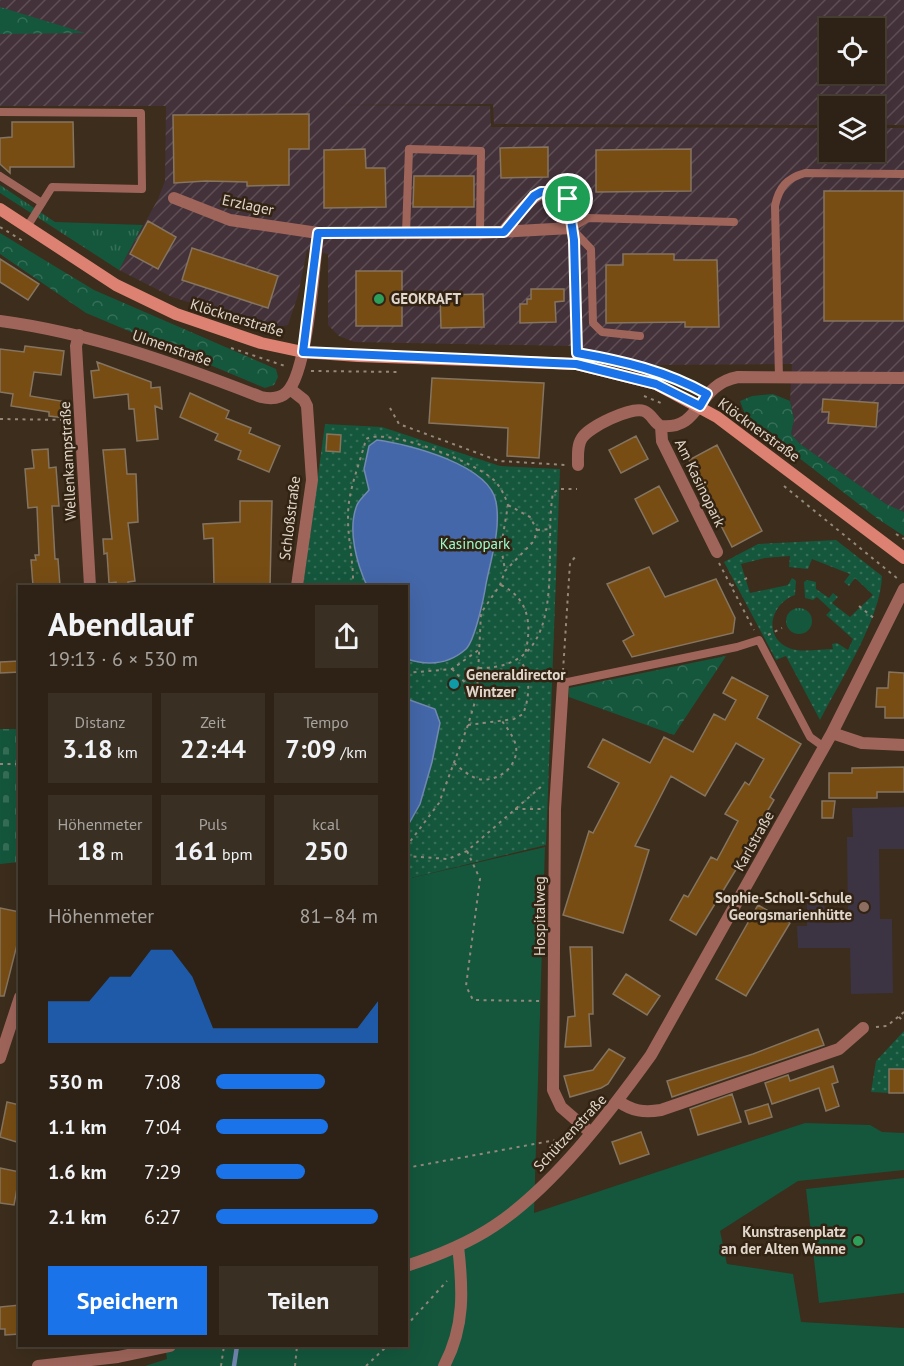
<!DOCTYPE html>
<html lang="de">
<meta charset="utf-8">
<style>
body{margin:0;font-family:"PT Sans",sans-serif;background:#392f22;color:#f1f3f6;height:100vh;display:flex;flex-direction:column;font-size:22px;white-space:nowrap}
*{box-sizing:border-box;margin:0}
p{font-size:20px;color:#a7a4a0}
.icon{flex:none;width:33px;height:33px;fill:none;stroke:currentColor;stroke-width:2;stroke-linecap:round;stroke-linejoin:round}
.map{position:relative;flex:1;overflow:hidden}
.drawer{position:absolute;left:18px;top:585px;width:390px;height:762px;display:flex;flex-direction:column;background:#2d2215;border-radius:0px;box-shadow:0 6px 24px #0002,0 0 0 2px #483f34}
.drawer>*{flex:none}
.buttons{position:absolute;left:819px;top:18px;display:grid;gap:12px}
.buttons a{display:grid;place-items:center;width:66px;height:66px;border-radius:0px;background:#2d2215;box-shadow:0 6px 24px #0002,0 0 0 2px #483f34;font-size:30px}
.pin{position:absolute;display:grid;place-items:center;width:51px;height:51px;color:#fff;margin:-26px;border:3px solid #fff;border-radius:50%;box-shadow:0 2px 6px #0007}
.round{display:grid;place-items:center;flex:none;width:63px;height:63px;border-radius:0px;background:#392f22}
.head{display:flex;align-items:center;justify-content:space-between;height:102px;padding:0 30px}
h1{font-size:33px;font-weight:800;line-height:45px}
.figures{display:grid;grid-template-columns:repeat(3,1fr);gap:9px;height:102px;padding:6px 30px}
.figures div{display:grid;align-content:center;border-radius:0px;background:#392f22;text-align:center}
.figures b{font-size:26px;font-weight:800}
.figures small{font-size:16px;font-weight:400}
.figures p{font-size:16px}
.chart{height:168px;padding:12px 30px}
.chart p{display:flex;justify-content:space-between}
.chart svg{width:100%;height:108px;margin-top:6px;fill:#1a73e8;opacity:.7}
.action{display:flex;gap:12px;margin-top:auto;padding:12px 30px}
.action a{flex:1;height:69px;border-radius:0px;background:#1a73e8;color:#fff;font-size:24px;font-weight:800;line-height:69px;text-align:center}
.action a+a{background:#392f22;color:#f1f3f6}
ul{padding:0 30px;list-style:none;font-size:20px}
li{display:grid;grid-template-columns:96px 72px 1fr;align-items:center;height:45px}
li i{height:15px;border-radius:8px;background:#1a73e8}
.map>svg:first-child{display:block}
.industrial{fill:url(#industrial-furrows);fill-rule:evenodd}
.education{fill:#3d3443}
.grass{fill:url(#grass-tufts)}
.forest{fill:url(#forest-crowns)}
.cemetery{fill:url(#cemetery-stones)}
.park{fill:url(#park-dots);fill-rule:evenodd}
.pitch{fill:#14573d}
.water{fill:#4467a9;stroke:#7388b3;stroke-width:1.5}
.lines{fill:none;stroke-linecap:round;stroke-linejoin:round}
.stream{stroke:#7388b3;stroke-width:4.5}
.building{fill:#774d14;stroke:#857460;stroke-width:1.5}
.path{stroke:#94887a;stroke-width:2;stroke-dasharray:3 4.5;stroke-linecap:butt}
.service{stroke:#9f655b;stroke-width:8}
.minor{stroke:#9f655b;stroke-width:12}
.secondary{stroke:#dd8172;stroke-width:12}
.route-casing{stroke:#fff;stroke-width:12}
.route{stroke:#1a73e8;stroke-width:8}
.leisure-dot{fill:#2e9e5b;stroke:#322312;stroke-width:2}
.culture-dot{fill:#0f9aa8;stroke:#322312;stroke-width:2}
.education-dot{fill:#8d6e63;stroke:#322312;stroke-width:2}
.labels{text-anchor:middle;stroke-width:5;stroke-linejoin:round;paint-order:stroke}
.street-label{font-size:15px;fill:#e0d6cb;stroke:#322312}
.poi-label{font-size:15px;font-weight:bold;fill:#e0d6cb;stroke:#322312;text-anchor:start}
.park-label{font-size:15px;fill:#9bfdce;stroke:#322312}
</style>
<div class="map">
<svg width="904" height="1366" viewBox="0 0 904 1366">
<defs>
<pattern id="industrial-furrows" width="10" height="10" patternUnits="userSpaceOnUse" patternTransform="scale(1.5)"><rect width="10" height="10" fill="#44323a"/><path d="M-1 1l2-2M0 10L10 0M9 11l2-2" fill="none" stroke="#5f4f55"/></pattern>
<pattern id="grass-tufts" width="24" height="20" patternUnits="userSpaceOnUse" patternTransform="scale(1.5)"><rect width="24" height="20" fill="#14573d"/><path d="M3 7l-1-3M5 7V3M7 7l1-3M15 17l-1-3M17 17v-4M19 17l1-3" fill="none" stroke="#366e58"/></pattern>
<pattern id="forest-crowns" width="20" height="18" patternUnits="userSpaceOnUse" patternTransform="scale(1.5)"><rect width="20" height="18" fill="#14573d"/><path d="M2 6a3 3 0 1 1 6 0M12 15a3 3 0 1 1 6 0" fill="none" stroke="#366e58"/></pattern>
<pattern id="cemetery-stones" width="16" height="16" patternUnits="userSpaceOnUse" patternTransform="scale(1.5)"><rect width="16" height="16" fill="#14573d"/><path d="M2 7V4a2 2 0 0 1 4 0v3zM10 15v-3a2 2 0 0 1 4 0v3z" fill="#366e58"/></pattern>
<pattern id="park-dots" width="8" height="8" patternUnits="userSpaceOnUse" patternTransform="scale(1.5)"><rect width="8" height="8" fill="#14573d"/><path d="M2 2h.1M6 6h.1" fill="none" stroke="#366e58" stroke-width="1.8" stroke-linecap="round"/></pattern>
</defs>
<rect width="100%" height="100%" fill="#3c2d1c"/>
<path class="industrial" d="M0 0H904V125H875L874 106H830L829 125 494 124 493 104 324 105 490 106 491 127 829 128 830 152H874L875 128H904V512L886 504 800 444 791 434 794 419 790 401 792 364 647 365 570 346 354 342 339 336 328 325V254L307 250 298 295 288 325 272 328 172 297 119 270 158 199 165 181 166 106H0ZM830 28H874V74H830Z"/>
<path class="education" d="M904 807V849H879L880 919H892L893 993 851 994 850 948H798L797 926H807V895H824L825 923 848 922 847 837H853L852 808Z"/>
<path class="grass" d="M0 185 55 222 143 225 119 270 0 193Z
M786 621a13 13 0 1 1 26 0a13 13 0 1 1-26 0Z"/>
<path class="forest" d="M0 7 85 33 0 34Z
M0 233 94 290 276 369 278 377 274 385 265 388 86 313 0 254Z
M773 394 790 401 794 419 791 434 800 444 886 504 904 512V536L878 519 746 417 740 401 752 396Z
M726 656 674 735 569 697V688Z"/>
<path class="cemetery" d="M0 729H20L19 862 0 864Z"/>
<path class="park" d="M325 424 382 427 500 466 560 469 546 845 407 879 406 586H303Z
M836 540 882 576C881 618 840 681 820 720L786 656 776 660 724 562 758 544ZM790 556 789 567 808 569 812 559 850 574 844 582 849 586 855 578 873 595 850 617 832 603 838 597 833 593 829 598 816 589V582L807 580 804 582 805 598 813 600 817 597 831 610 826 615 853 639 848 650 837 643 832 644 833 649C820 649 801 653 789 648 762 637 771 603 795 595L796 581 792 578 788 585 750 593 741 564 765 558Z
M904 1031V1069H889V1093L871 1092 876 1061Z"/>
<path class="pitch" d="M545 847 534 1213 805 1123 870 1125 882 1132 904 1133V1170L798 1181 720 1231 727 1264 793 1274 801 1322 904 1328V1366H145L167 1359 165 1346H406L407 879Z
M904 1178V1293L819 1303 806 1189Z"/>
<path class="water" d="M377 440C409 444 490 465 496 502 501 529 491 558 486 584 484 597 475 640 466 649 449 664 428 666 407 659L406 586H367C357 564 347 530 357 505 359 500 365 495 369 490L364 469 369 446Z
M407 699 435 709 440 723 432 762 420 804 407 827Z"/>
<g class="lines">
<path class="stream" d="M234 1366 237 1346"/>
</g>
<path class="building" d="M309 114V149H289V185L247 186V182L206 181 174 183 173 115Z
M12 122H73L74 167H10V173L0 164V138L12 137Z
M548 147V177L501 178 500 148Z
M365 149 366 168H385L386 207 324 208V150Z
M691 149V191L596 192V150Z
M414 176H474V207H413Z
M824 191H904V321H824Z
M148 221 176 237 158 269 130 254Z
M192 248 278 276 268 308 182 280Z
M623 254H674V260H717L719 327H685V322L606 323V265H623Z
M0 259 39 284 28 300 0 282Z
M356 271H402V326H356Z
M531 289H564V301L555 302 556 322 520 323V304H527V299H531Z
M483 294 484 327 441 328 440 295Z
M25 346 64 351 61 375 34 372 30 396 67 402 65 418 49 416V412L11 406 13 394 0 392V349L24 352Z
M97 362 151 382V388L160 387 162 409 155 406 158 439 137 441 134 409H129L128 394 94 398 91 371 99 370Z
M432 378 544 383 539 458 507 456 508 428 429 423Z
M190 393 229 411 226 418 251 428 249 433 280 446 269 472 238 459 241 451 215 440 218 434 180 417Z
M823 399 878 403 876 427 828 423 829 412H822Z
M327 434 341 435 340 452 326 451Z
M636 436 648 459 621 473 609 450Z
M717 445 762 531 732 547 713 510 715 509 689 460Z
M48 449 49 468 56 467 59 506H52L55 559H58L60 586H33L31 560H36L35 555H39L37 507 28 508 25 469 34 468 32 450Z
M125 449 127 474H136L138 522 128 523 135 581 128 582V586H117L116 582 109 583 107 553 104 554 103 539H112L103 450Z
M659 486 678 521 653 534 635 499Z
M240 501H272L270 586H214L213 538 204 539 203 524 240 522Z
M649 567 665 597 716 579 735 618 733 633 632 657 623 641 634 635 607 584Z
M20 661V672L0 673V662Z
M889 672 904 673V718H885V707H876L877 688H888Z
M732 677 768 696 757 718 801 744 770 797 774 800 752 837 754 838 740 863 696 935 670 920 684 895 688 897 711 857 717 860 738 821 725 814 745 782 749 785 764 759 736 743 705 796 671 776 635 846 649 850 623 933 563 915 589 831 593 833 619 783 588 767 603 739 650 763 664 737 693 752 714 714 725 720 736 700 723 693Z
M904 767V792H877V798H829V773H852V768Z
M822 801H835L833 818H822Z
M758 905 790 923 746 996 716 979Z
M0 908 20 912V933L4 996H0Z
M570 947H592L593 1014H589L591 1046 565 1047 568 1017 575 1016Z
M626 974 660 996 647 1015 613 994Z
M818 1029 824 1045 672 1097 667 1081 753 1054Z
M609 1049 625 1058 608 1084 601 1088 570 1097 564 1076 593 1070Z
M833 1066 838 1082 832 1084 839 1106 826 1111 819 1088 772 1104 765 1083 788 1075 790 1081Z
M889 1069H904V1093H889Z
M732 1094 741 1122 698 1135 690 1109Z
M7 1102 20 1105V1143L0 1137Z
M768 1104 772 1117 749 1124 745 1111Z
M641 1132 649 1154 620 1164 612 1142Z
M0 1168 20 1172 14 1205 0 1203Z
M20 1305V1334L5 1335V1329H0V1307Z"/>
<g class="lines">
<path class="path" d="M0 227 23 241
M574 249 577 351
M231 348 285 366
M311 371 401 372
M674 378 696 388
M644 396 661 403
M726 406 779 446
M390 408 399 424 499 461 566 465
M0 419 66 420
M784 486 898 579
M537 530 551 529
M896 534 904 539
M719 563 754 630
M501 585C530 599 532 626 525 654
M353 586C354 558 345 531 349 502 352 481 361 459 366 439 388 427 477 463 495 481 501 488 505 496 508 505L501 547 505 570
M731 586 747 578
M859 606 875 619
M768 635 782 628
M479 668C573 669 542 555 553 493L559 489H577
M452 669 477 695
M563 671 570 563 576 556
M406 673 452 669 480 649
M468 725 514 719 523 714C530 697 531 675 520 660
M454 763C461 769 469 776 478 779 497 783 519 767 516 746 514 737 507 728 502 721
M0 764H20
M515 809H542
M406 847 439 803 468 725 477 695 481 613 500 585 505 571 534 541 537 530 530 517 508 505
M467 851 480 879 466 986 473 1000 540 1001
M406 856 448 859 467 851 543 785
M899 1017 904 1022
M876 1027 887 1026 904 1012
M406 1168 561 1139 569 1131
M406 1326 447 1281
M221 1366 224 1346
M295 1366 297 1346
M366 1366 387 1346"/>
<path class="service" d="M0 112 141 113 142 189 52 187 27 227
M0 176 42 203
M406 233 409 149 481 151 480 233
M640 336 602 332 593 323 591 249 571 228 588 218 734 222
M779 378 775 206C779 187 787 178 805 173L904 174
M563 683 737 647 759 640 810 737 824 747"/>
<path class="minor" d="M174 198 230 220 318 233H480L571 228 568 199C541 176 520 212 503 232
M0 321C91 333 176 364 261 397 270 399 280 399 287 392 308 372 314 265 318 233
M79 335 76 346 90 586
M290 389 304 400 307 406 312 480 297 586
M661 426 662 441 717 552
M578 465C578 456 577 445 582 438 589 427 631 406 644 411 652 414 654 423 661 426 703 430 695 385 738 377L904 378
M563 683 555 809 553 1090 561 1107 591 1133
M832 733 862 743 904 745
M0 1058 20 997
M618 1101C632 1111 644 1113 661 1110L839 1049 863 1028
M406 1266C437 1256 467 1244 494 1226 553 1187 610 1112 651 1055L832 733 904 589
M38 1366 118 1357 170 1346
M444 1366C465 1327 463 1289 458 1246"/>
<path class="secondary" d="M0 209 116 285 176 314 261 343 303 352 358 356 576 364 656 384 717 417 904 558"/>
</g>
<g class="lines">
<g class="route-casing">
<path id="route" d="M541 192H560L568 199 574 240 577 353C623 361 666 371 707 394L700 406 656 384 576 364 303 352 318 233 504 232 534 196Z"/>
</g>
<use href="#route" class="route"/>
</g>
<g class="leisure-dot">
<circle cx="379" cy="299" r="6"/>
<circle cx="858" cy="1241" r="6"/>
</g>
<circle class="culture-dot" cx="454" cy="684" r="6"/>
<circle class="education-dot" cx="864" cy="907" r="6"/>
<g class="labels">
<g class="street-label">
<text transform="translate(248 205) rotate(12)" y="5">Erzlager</text>
<text transform="translate(237 318) rotate(17)" y="5">Klöcknerstraße</text>
<text transform="translate(172 348) rotate(19)" y="5">Ulmenstraße</text>
<text transform="translate(759 430) rotate(36)" y="5">Klöcknerstraße</text>
<text transform="translate(68 461) rotate(-93)" y="5">Wellenkampstraße</text>
<text transform="translate(700 483) rotate(64)" y="5">Am Kasinopark</text>
<text transform="translate(290 518) rotate(-83)" y="5">Schloßstraße</text>
<text transform="translate(754 841) rotate(-61)" y="5">Karlstraße</text>
<text transform="translate(540 916) rotate(-90)" y="5">Hospitalweg</text>
<text transform="translate(570 1133) rotate(-47)" y="5">Schützenstraße</text>
</g>
<g class="poi-label">
<text x="391" y="304">GEOKRAFT</text>
<text x="466" y="680">Generaldirector<tspan x="466" dy="17">Wintzer</tspan></text>
<text x="852" y="903" text-anchor="end">Sophie-Scholl-Schule<tspan x="852" dy="17">Georgsmarienhütte</tspan></text>
<text x="846" y="1237" text-anchor="end">Kunstrasenplatz<tspan x="846" dy="17">an der Alten Wanne</tspan></text>
</g>
<g class="park-label">
<text x="475" y="549">Kasinopark</text>
</g>
</g>
</svg>
<div class="buttons">
<a><svg class="icon" aria-label="locate" viewBox="0 0 24 24"><circle cx="12" cy="12" r="6"/><path d="M12 2v4M12 18v4M2 12h4M18 12h4"/></svg></a>
<a><svg class="icon" aria-label="layers" viewBox="0 0 24 24"><path d="M12 4l9 5-9 5-9-5zM3 14l9 5 9-5"/></svg></a>
</div>
<div class="pin" style="left:568px;top:199px;background:#1e9e55"><svg class="icon" aria-label="arrive" viewBox="0 0 24 24"><path d="M6 21V4h12l-3 4 3 4H6"/></svg></div>
<section class="drawer">
<div class="head"><div><h1>Abendlauf</h1><p>19:13 · 6 × 530 m</p></div><a class="round"><svg class="icon" aria-label="share" viewBox="0 0 24 24"><path d="M12 15V3M7 8l5-5 5 5M5 13v7h14v-7"/></svg></a></div>
<div class="figures">
<div><p>Distanz</p><b>3.18<small> km</small></b></div>
<div><p>Zeit</p><b>22:44</b></div>
<div><p>Tempo</p><b>7:09<small> /km</small></b></div>
</div>
<div class="figures">
<div><p>Höhenmeter</p><b>18<small> m</small></b></div>
<div><p>Puls</p><b>161<small> bpm</small></b></div>
<div><p>kcal</p><b>250</b></div>
</div>
<div class="chart"><p><span>Höhenmeter</span>81–84 m</p>
<svg viewBox="0 0 160 44" preserveAspectRatio="none"><path d="M0 44V27L10 27L20 27L30 17L40 17L50 6L60 6L70 17L80 38L90 38L100 38L110 38L120 38L130 38L140 38L150 38L160 27V44z"/></svg>
</div>
<ul>
<li><b>530 m</b>7:08<i style="width:67%"></i></li>
<li><b>1.1 km</b>7:04<i style="width:69%"></i></li>
<li><b>1.6 km</b>7:29<i style="width:55%"></i></li>
<li><b>2.1 km</b>6:27<i style="width:100%"></i></li>
</ul>
<div class="action"><a>Speichern</a><a>Teilen</a></div>
</section>
</div>
